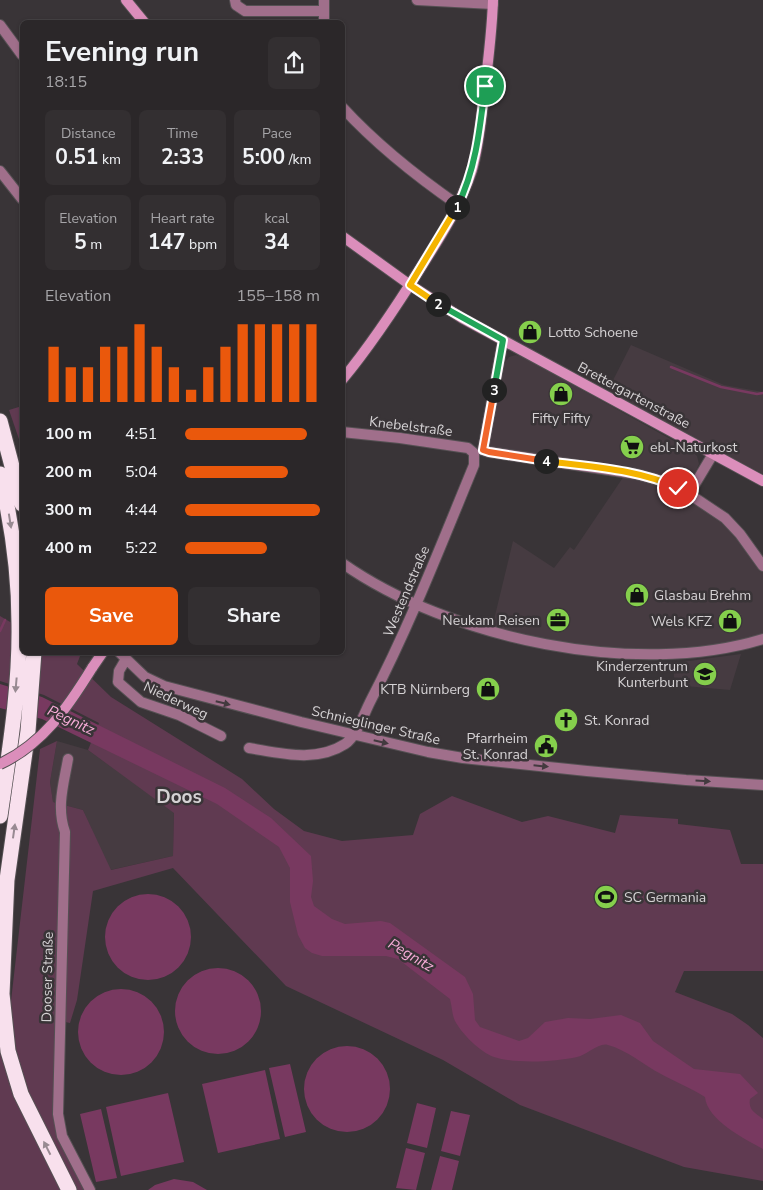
<!DOCTYPE html>
<meta charset="utf-8">
<style>
body{margin:0;font-family:"Nunito Sans",sans-serif;background:#332f31;color:#f1f3f6;height:100vh;display:flex;flex-direction:column;font-size:19px;white-space:nowrap}
*{box-sizing:border-box;margin:0}
p{font-size:16px;color:#a6a5a8}
.icon{flex:none;width:28px;height:28px;fill:none;stroke:currentColor;stroke-width:2;stroke-linecap:round;stroke-linejoin:round}
.map{position:relative;flex:1;overflow:hidden}
.panel{position:absolute;left:20px;top:20px;width:325px;height:635px;display:flex;flex-direction:column;background:#2b2729;border-radius:8px;box-shadow:0 1px 4px #0004,0 0 0 1px #474446}
.panel>*{flex:none}
.pin{position:absolute;display:grid;place-items:center;width:42px;height:42px;color:#fff;margin:-21px;border:2px solid #fff;border-radius:50%;box-shadow:0 1px 5px #0007}
.km{position:absolute;width:25px;height:25px;margin:-12px;border-radius:50%;background:#222;color:#fff;font-size:14px;line-height:25px;text-align:center}
.round{display:grid;place-items:center;flex:none;width:52px;height:52px;border-radius:8px;background:#332f31}
.headline{display:flex;align-items:center;justify-content:space-between;height:85px;padding:0 25px}
h1{font-size:28px;font-weight:700;line-height:38px}
.figures{display:grid;grid-template-columns:repeat(3,1fr);gap:8px;height:85px;padding:5px 25px}
.figures div{display:grid;align-content:center;border-radius:8px;background:#332f31;text-align:center}
.figures b{font-size:21px;font-weight:700}
.figures small{font-size:14px;font-weight:400}
.figures p{font-size:14px}
.chart{height:140px;padding:10px 25px}
.chart p{display:flex;justify-content:space-between}
.chart svg{width:100%;height:90px;margin-top:5px;stroke:#ea580c;stroke-width:6}
.primary-button{display:flex;gap:10px;margin-top:auto;padding:10px 25px}
.primary-button a{flex:1;height:58px;border-radius:8px;background:#ea580c;color:#fff;font-size:20px;font-weight:700;line-height:58px;text-align:center}
.primary-button a+a{background:#332f31;color:#f1f3f6}
ul{padding:0 25px;list-style:none;font-size:16px}
li{display:grid;grid-template-columns:80px 60px 1fr;align-items:center;height:38px}
li i{height:12px;border-radius:6px;background:#ea580c}
.map>svg:first-child{display:block}
.built{fill:#463b41}
.green{fill:#603a51}
.water{fill:#783960}
.lines{fill:none;stroke-linecap:round;stroke-linejoin:round}
.stream{stroke:#783960;stroke-width:2.5}
.street-casing{stroke:#555053;stroke-width:12}
.secondary-casing{stroke:#555053;stroke-width:12}
.highway-casing{stroke:#555053;stroke-width:17}
.street{stroke:#a06f8b;stroke-width:10}
.secondary{stroke:#db8ebb;stroke-width:10}
.highway{stroke:#f8e0ed;stroke-width:15}
.secondary-bridge-casing{stroke:#555053;stroke-width:12;stroke-linecap:butt}
.secondary-bridge{stroke:#db8ebb;stroke-width:10}
.oneway{fill:#988a92}
.oneway2{fill:#433a3f}
.split-1-casing{stroke:#fff;stroke-width:10}
.split-2-casing{stroke:#fff;stroke-width:10}
.split-3-casing{stroke:#fff;stroke-width:10}
.split-4-casing{stroke:#fff;stroke-width:10}
.split-5-casing{stroke:#fff;stroke-width:10}
.split-1{stroke:#22a559;stroke-width:6}
.split-2{stroke:#f5b400;stroke-width:6}
.split-3{stroke:#22a559;stroke-width:6}
.split-4{stroke:#f0652b;stroke-width:6}
.split-5{stroke:#f5b400;stroke-width:6}
.labels{text-anchor:middle;stroke-width:5;stroke-linejoin:round;paint-order:stroke}
.poi-label{font-size:14px;fill:#d5d2d4;stroke:#393437;text-anchor:start}
.street-label{font-size:14px;fill:#d5d2d4;stroke:#393437}
.water-label{font-size:15px;font-style:italic;fill:#f9add9;stroke:#393437}
.district-label{font-size:19px;font-weight:bold;fill:#d5d2d4;stroke:#393437}
</style>
<div class="map">
<svg width="763" height="1190" viewBox="0 0 763 1190">
<rect width="100%" height="100%" fill="#393437"/>
<path class="built" d="M631 345 724 385 763 392V474L710 447 608 390Z
M516 355 523 357 692 451 697 456 699 464 692 479 686 483 679 484 488 447 503 365 509 357Z
M624 476 656 482 674 490 718 518 734 533 763 572V635L724 645 651 650 601 648 565 643 492 628 513 541 554 568 570 547 574 550Z
M741 654 730 690 674 685V663Z
M57 741 88 750 174 812 173 856 110 870 83 810 53 802 50 782Z"/>
<path class="green" d="M22 406V448L9 410Z
M0 616 22 629V652L79 653 80 656 77 664 111 697 242 779 274 809 304 831 342 841 413 835 420 814 452 796 522 822 548 816 615 833 620 815 678 819V824L730 830 741 864H763V971H684L675 992 732 1014 748 1025 763 1038V1181L684 1167 520 1105 443 1060 286 986 173 868 93 891 77 1000 70 1023 56 1020 55 1109 86 1190H73L20 1075 8 1027 40 749 57 741 50 782 53 802 83 810 111 870 173 856 174 813 88 750 99 723 44 695 0 681Z
M0 1046 9 1080 63 1190H0Z"/>
<path class="water" d="M0 684 42 697 225 788 271 818 311 856 313 881 311 897 314 906 332 919 345 924 381 921 390 923 465 977 473 994 475 1020 480 1027 519 1041 528 1038 545 1022 568 1018 590 1019 621 1015 640 1023 653 1041 694 1069 740 1074 758 1093 750 1099C748 1110 755 1113 763 1119V1149C745 1139 707 1120 705 1097 691 1088 676 1082 661 1074 644 1065 627 1050 608 1045 599 1042 587 1055 577 1057 555 1062 515 1064 494 1057 480 1052 462 1034 455 1021 452 1015 452 1006 450 999L398 959 386 956H322L312 953 305 948 298 935 290 902V868L279 847 217 804 42 719 0 708Z
M105 937a43 43 0 1 1 86 0a43 43 0 1 1-86 0Z
M175 1011a43 43 0 1 1 86 0a43 43 0 1 1-86 0Z
M78 1032a43 43 0 1 1 86 0a43 43 0 1 1-86 0Z
M304 1089a43 43 0 1 1 86 0a43 43 0 1 1-86 0Z
M290 1064 306 1132 285 1137 269 1068Z
M265 1070 280 1139 218 1153 202 1084Z
M168 1093 184 1162 121 1176 106 1107Z
M417 1103 436 1108 427 1148 407 1143Z
M101 1109 117 1178 96 1182 80 1114Z
M451 1111 470 1115 460 1156 441 1151Z
M406 1148 425 1153 416 1190 396 1188Z
M440 1156 459 1161 452 1190H431Z
M174 1179 193 1182 207 1190H148L155 1185Z"/>
<g class="lines">
<path class="stream" d="M671 367 721 387 757 394 763 393
M0 631 5 620"/>
<g class="street-casing">
<path id="street" d="M235 0 236 5 245 11H324
M324 0V22
M417 0 493 4
M0 25 22 55
M342 107C377 145 416 176 458 205
M0 171 22 199
M503 340 483 450 489 452 636 474 666 482 689 494 725 518 740 534 763 566
M689 494 713 454
M342 563C450 639 636 678 763 639
M119 652 145 677 164 686 301 722 428 752 463 758 587 771 686 780 763 785
M126 659 119 671 118 682 141 702 179 715 221 736
M249 748C280 753 316 763 345 744 356 737 364 714 370 702 410 625 441 545 474 465V453L468 448 400 438 342 432
M68 759C64 783 56 807 65 832L58 1114 62 1136 90 1190"/>
</g>
<g class="secondary-casing">
<path id="secondary" d="M126 0 144 22
M342 236 410 285 462 318 763 481
M342 380C372 344 398 304 423 264 442 234 461 204 472 170 479 145 481 120 484 95 488 63 492 32 493 0
M92 668 103 652"/>
</g>
<g class="highway-casing">
<path id="highway" d="M0 421 22 504
M0 474C12 523 19 573 19 624 20 688 9 753 0 816
M7 879 2 994 8 1051 21 1094 69 1190
M6 887 28 731 34 652"/>
</g>
<use href="#street" class="street"/>
<use href="#secondary" class="secondary"/>
<use href="#highway" class="highway"/>
<g class="secondary-bridge-casing">
<path id="secondary-bridge" d="M0 764C43 744 68 707 92 668"/>
</g>
<use href="#secondary-bridge" class="secondary-bridge"/>
</g>
<defs><path id="oneway-solid" d="M-6-.8H1V-3.2L6.5 0L1 3.2V.8H-6Z" transform="scale(1.25)"/></defs>
<g class="oneway">
<use href="#oneway-solid" transform="translate(10 521) rotate(81)"/>
<use href="#oneway-solid" transform="translate(16 685) rotate(95)"/>
<use href="#oneway-solid" transform="translate(14 831) rotate(-82)"/>
<use href="#oneway-solid" transform="translate(47 1148) rotate(-117)"/>
</g>
<g class="oneway2">
<use href="#oneway-solid" transform="translate(223 703) rotate(14)"/>
<use href="#oneway-solid" transform="translate(381 742) rotate(13)"/>
<use href="#oneway-solid" transform="translate(541 766) rotate(6)"/>
<use href="#oneway-solid" transform="translate(703 781) rotate(4)"/>
</g>
<g class="lines">
<g class="split-1-casing">
<path id="split-1" d="M457 207C476 169 480 128 485 86"/>
</g>
<g class="split-2-casing">
<path id="split-2" d="M438 304 410 285 457 207"/>
</g>
<g class="split-3-casing">
<path id="split-3" d="M438 304 503 340 494 390"/>
</g>
<g class="split-4-casing">
<path id="split-4" d="M494 390 483 450 489 452 546 461"/>
</g>
<g class="split-5-casing">
<path id="split-5" d="M546 461C590 467 638 469 678 488"/>
</g>
<use href="#split-1" class="split-1"/>
<use href="#split-2" class="split-2"/>
<use href="#split-3" class="split-3"/>
<use href="#split-4" class="split-4"/>
<use href="#split-5" class="split-5"/>
</g>
<defs>
<g id="shop-disc" transform="scale(1.25)"><circle r="9.5" fill="#85cf4c" stroke="#393437"/><path d="M-5-2.5h2.3a2.7 3.5 0 0 1 5.4 0H5L5.5 6h-11ZM-1.5-2.5h3a1.5 2.3 0 0 0-3 0Z" fill="#111"/></g>
<g id="supermarket-disc" transform="scale(1.25)"><circle r="9.5" fill="#85cf4c" stroke="#393437"/><path d="M-6-5.5h2.5l.6 2H6L4.5 2H-2.5L-4.4-4H-6ZM-1.5 3.2a1.3 1.3 0 1 0 .1 0ZM3 3.2a1.3 1.3 0 1 0 .1 0Z" fill="#111"/></g>
<g id="office-disc" transform="scale(1.25)"><circle r="9.5" fill="#85cf4c" stroke="#393437"/><path d="M-6-3h4V-5.5h4V-3h4V5H-6ZM-1-4.5V-3h2v-1.5ZM-6 0V1H6V0Z" fill="#111"/></g>
<g id="school-disc" transform="scale(1.25)"><circle r="9.5" fill="#85cf4c" stroke="#393437"/><path d="M0-5L7-2L0 1L-7-2ZM-4 1L0 2.5L4 1V4Q0 6-4 4Z" fill="#111"/></g>
<g id="church-disc" transform="scale(1.25)"><circle r="9.5" fill="#85cf4c" stroke="#393437"/><path d="M-1.2-6h2.4v3.5h3.3v2.4h-3.3V6h-2.4V-.1h-3.3v-2.4h3.3Z" fill="#111"/></g>
<g id="civic-disc" transform="scale(1.25)"><circle r="9.5" fill="#85cf4c" stroke="#393437"/><path d="M-.6-6.5H3V-4.5H.6V-3L4-1V1h2V6H-6V1h2V-1L-.6-3ZM-1.2 2.5V6h2.4V2.5Z" fill="#111"/></g>
<g id="stadium-disc" transform="scale(1.25)"><circle r="9.5" fill="#85cf4c" stroke="#393437"/><path d="M0-5a6.5 5 0 1 0 0 10a6.5 5 0 1 0 0-10ZM-3.5-1.8h7v3.6h-7Z" fill="#111"/></g>
</defs>
<g fill-rule="evenodd">
<use href="#shop-disc" x="530" y="332"/>
<use href="#shop-disc" x="561" y="394"/>
<use href="#supermarket-disc" x="632" y="447"/>
<use href="#shop-disc" x="637" y="595"/>
<use href="#office-disc" x="558" y="620"/>
<use href="#shop-disc" x="730" y="621"/>
<use href="#school-disc" x="705" y="674"/>
<use href="#shop-disc" x="488" y="689"/>
<use href="#church-disc" x="566" y="720"/>
<use href="#civic-disc" x="546" y="746"/>
<use href="#stadium-disc" x="606" y="897"/>
</g>
<g class="labels">
<g class="poi-label">
<text x="548" y="337">Lotto Schoene</text>
<text x="561" y="423" text-anchor="middle">Fifty Fifty</text>
<text x="650" y="452">ebl-Naturkost</text>
<text x="654" y="600">Glasbau Brehm</text>
<text x="540" y="625" text-anchor="end">Neukam Reisen</text>
<text x="712" y="626" text-anchor="end">Wels KFZ</text>
<text x="688" y="671" text-anchor="end">Kinderzentrum<tspan x="688" dy="16">Kunterbunt</tspan></text>
<text x="470" y="694" text-anchor="end">KTB Nürnberg</text>
<text x="584" y="725">St. Konrad</text>
<text x="528" y="743" text-anchor="end">Pfarrheim<tspan x="528" dy="16">St. Konrad</tspan></text>
<text x="624" y="902">SC Germania</text>
</g>
<g class="street-label">
<text transform="translate(634 395) rotate(28)" y="5">Brettergartenstraße</text>
<text transform="translate(411 426) rotate(7)" y="5">Knebelstraße</text>
<text transform="translate(406 591) rotate(-67)" y="5">Westendstraße</text>
<text transform="translate(176 700) rotate(25)" y="5">Niederweg</text>
<text transform="translate(376 725) rotate(13)" y="5">Schnieglinger Straße</text>
<text transform="translate(47 977) rotate(-89)" y="5">Dooser Straße</text>
</g>
<g class="water-label">
<text transform="translate(71 720) rotate(25)" y="5">Pegnitz</text>
<text transform="translate(411 955) rotate(31)" y="5">Pegnitz</text>
</g>
<g class="district-label">
<text x="179" y="803">Doos</text>
</g>
</g>
</svg>
<div class="pin" style="left:485px;top:86px;background:#1e9e55"><svg class="icon" aria-label="arrive" viewBox="0 0 24 24"><path d="M6 21V4h12l-3 4 3 4H6"/></svg></div>
<div class="pin" style="left:678px;top:488px;background:#d93025"><svg class="icon" aria-label="check" viewBox="0 0 24 24"><path d="M5 12l5 5 9-10"/></svg></div>
<b class="km" style="left:457px;top:207px">1</b>
<b class="km" style="left:438px;top:304px">2</b>
<b class="km" style="left:494px;top:390px">3</b>
<b class="km" style="left:546px;top:461px">4</b>
<section class="panel">
<div class="headline"><div><h1>Evening run</h1><p>18:15</p></div><a class="round"><svg class="icon" aria-label="share" viewBox="0 0 24 24"><path d="M12 15V3M7 8l5-5 5 5M5 13v7h14v-7"/></svg></a></div>
<div class="figures">
<div><p>Distance</p><b>0.51<small> km</small></b></div>
<div><p>Time</p><b>2:33</b></div>
<div><p>Pace</p><b>5:00<small> /km</small></b></div>
</div>
<div class="figures">
<div><p>Elevation</p><b>5<small> m</small></b></div>
<div><p>Heart rate</p><b>147<small> bpm</small></b></div>
<div><p>kcal</p><b>34</b></div>
</div>
<div class="chart"><p><span>Elevation</span>155–158 m</p>
<svg viewBox="0 0 160 44" preserveAspectRatio="none"><path d="M5 44V17M15 44V27M25 44V27M35 44V17M45 44V17M55 44V6M65 44V17M75 44V27M85 44V38M95 44V27M105 44V17M115 44V6M125 44V6M135 44V6M145 44V6M155 44V6"/></svg>
</div>
<ul>
<li><b>100 m</b>4:51<i style="width:90%"></i></li>
<li><b>200 m</b>5:04<i style="width:76%"></i></li>
<li><b>300 m</b>4:44<i style="width:100%"></i></li>
<li><b>400 m</b>5:22<i style="width:61%"></i></li>
</ul>
<div class="primary-button"><a>Save</a><a>Share</a></div>
</section>
</div>
